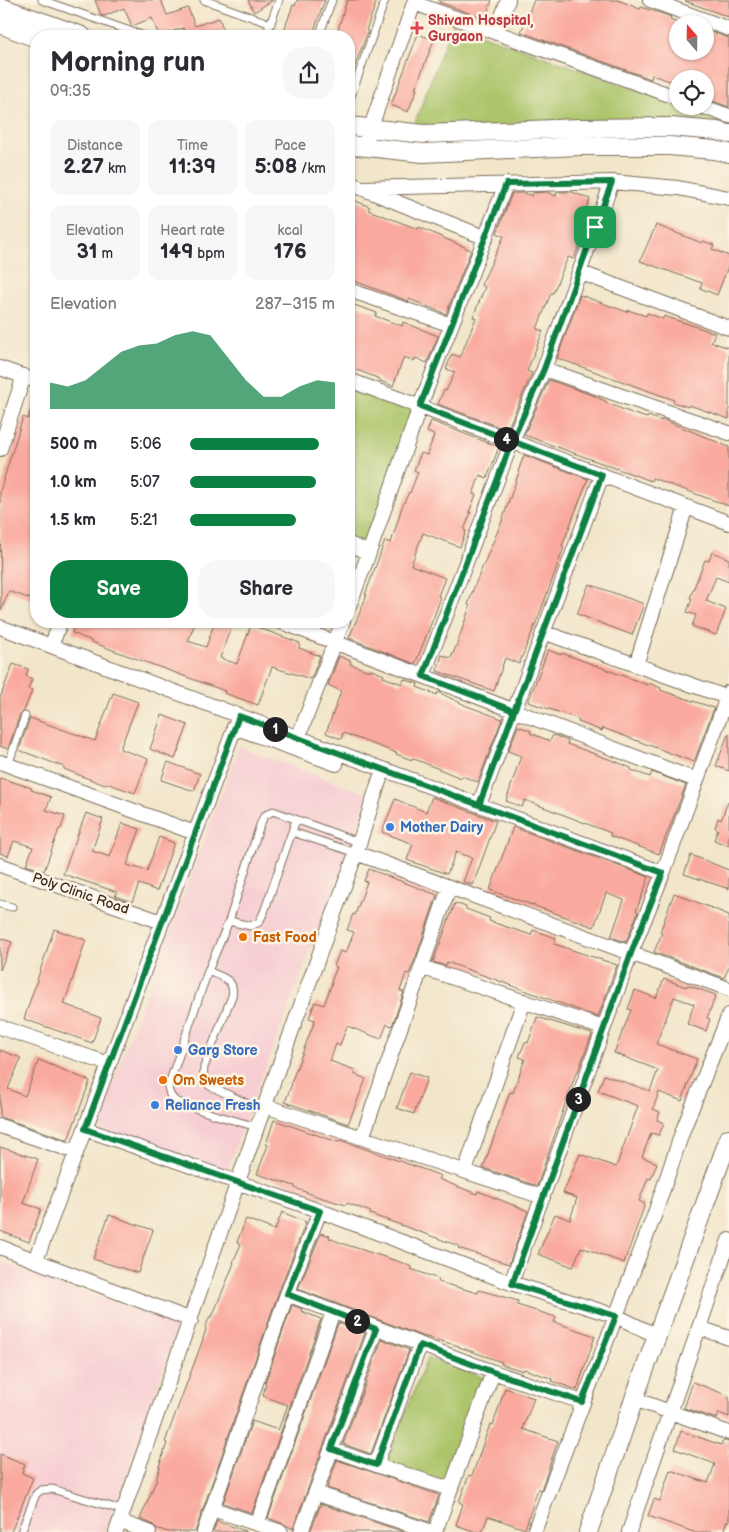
<!DOCTYPE html>
<meta charset="utf-8">
<style>
body{margin:0;font-family:"Balsamiq Sans",sans-serif;background:#f7f7f7;color:#2b2b33;height:100vh;display:flex;flex-direction:column;font-size:19px;white-space:nowrap}
*{box-sizing:border-box;margin:0}
p{font-size:16px;color:#7c7c81}
.icon{flex:none;width:28px;height:28px;fill:none;stroke:currentColor;stroke-width:2;stroke-linecap:round;stroke-linejoin:round}
.map{position:relative;flex:1;overflow:hidden}
.sheet{position:absolute;left:30px;top:30px;width:325px;height:598px;display:flex;flex-direction:column;background:#fff;border-radius:20px;box-shadow:0 1px 4px #0004}
.sheet>*{flex:none}
.needle{width:32px;rotate:340deg}
.controls{position:absolute;left:669px;top:15px;display:grid;gap:10px}
.controls a{display:grid;place-items:center;width:45px;height:45px;border-radius:50%;background:#fff;box-shadow:0 1px 4px #0004;font-size:25px}
.pin{position:absolute;display:grid;place-items:center;width:42px;height:42px;color:#fff;margin:-21px;border-radius:10px;box-shadow:0 2px 8px #0006}
.km{position:absolute;width:25px;height:25px;margin:-12px;border-radius:50%;background:#222;color:#fff;font-size:14px;line-height:25px;text-align:center}
.round{display:grid;place-items:center;flex:none;width:52px;height:52px;border-radius:20px;background:#f7f7f7}
.head{display:flex;align-items:center;justify-content:space-between;height:85px;padding:0 20px}
h1{font-size:28px;font-weight:700;line-height:38px}
.figures{display:grid;grid-template-columns:repeat(3,1fr);gap:8px;height:85px;padding:5px 20px}
.figures div{display:grid;align-content:center;border-radius:12px;background:#f7f7f7;text-align:center}
.figures b{font-size:21px;font-weight:700}
.figures small{font-size:14px;font-weight:400}
.figures p{font-size:14px}
.chart{height:140px;padding:10px 20px}
.chart p{display:flex;justify-content:space-between}
.chart svg{width:100%;height:90px;margin-top:5px;fill:#0b8043;opacity:.7}
.action{display:flex;gap:10px;margin-top:auto;padding:10px 20px}
.action a{flex:1;height:58px;border-radius:20px;background:#0b8043;color:#fff;font-size:20px;font-weight:700;line-height:58px;text-align:center}
.action a+a{background:#f7f7f7;color:#2b2b33}
ul{padding:0 20px;list-style:none;font-size:16px}
li{display:grid;grid-template-columns:80px 60px 1fr;align-items:center;height:38px}
li i{height:12px;border-radius:6px;background:#0b8043}
.map>svg:first-child{display:block}
.built{fill:#f7cfd3}
.green{fill:#acc56b;stroke:#747844}
.building{fill:#faa99e}
.lines{fill:none;stroke-linecap:round;stroke-linejoin:round}
.service-casing{stroke:#7b6c5a;stroke-width:9}
.minor-casing{stroke:#7b6c5a;stroke-width:16}
.tertiary-casing{stroke:#7b6c5a;stroke-width:20}
.service{stroke:#fff;stroke-width:7}
.minor{stroke:#fff;stroke-width:14}
.tertiary{stroke:#fff;stroke-width:18}
.route-casing{stroke:#fff;stroke-width:10}
.route{stroke:#0b8043;stroke-width:6}
.health-dot{fill:#e0444e;stroke:#fcf5e5;stroke-width:2}
.shop-dot{fill:#3f7fe0;stroke:#fcf5e5;stroke-width:2}
.food-dot{fill:#e8710a;stroke:#fcf5e5;stroke-width:2}
.labels{text-anchor:middle;stroke-width:5;stroke-linejoin:round;paint-order:stroke}
.health-label{font-size:14px;font-weight:bold;fill:#be3a42;stroke:#fcf5e5;text-anchor:start}
.shop-label{font-size:14px;font-weight:bold;fill:#366cbe;stroke:#fcf5e5;text-anchor:start}
.street-label{font-size:14px;fill:#3b2a1e;stroke:#fcf5e5}
.food-label{font-size:14px;font-weight:bold;fill:#c56008;stroke:#fcf5e5;text-anchor:start}
</style>
<div class="map">
<svg width="729" height="1532" viewBox="0 0 729 1532">
<rect width="100%" height="100%" fill="#fcf5e5"/>
<filter id="ink" filterUnits="userSpaceOnUse"><feTurbulence type="fractalNoise" baseFrequency=".02" numOctaves="2"/><feDisplacementMap in="SourceGraphic" scale="10" xChannelSelector="R" yChannelSelector="G"/><feConvolveMatrix kernelMatrix="1 2 1 2 8 2 1 2 1" color-interpolation-filters="sRGB"/></filter>
<filter id="wash" filterUnits="userSpaceOnUse"><feTurbulence type="fractalNoise" baseFrequency=".0096" numOctaves="4" result="noise"/><feDisplacementMap in="SourceGraphic" scale="20" xChannelSelector="R" yChannelSelector="G"/><feGaussianBlur stdDeviation="1.12" result="paint"/><feColorMatrix in="noise" values="0 0 0 0 0 0 0 0 0 0 0 0 0 0 0 0 0 1.4 0 .05"/><feComposite in="paint" operator="in"/></filter>
<g filter="url(#wash)">
<rect width="100%" height="100%" fill="#f2e6ca"/>
<path class="built" d="M239 747 369 795 225 1175 96 1127Z
M0 1262 179 1325 128 1470 104 1532H0Z"/>
<path class="green" d="M452 24 677 104 678 106H684L729 122V129L413 128Z
M349 386 416 411 367 544 349 537Z
M427 1358 485 1378 446 1483 386 1462Z"/>
<g id="blocks">
<path class="building" d="M95 0H161L167 15 188 8 195 26 219 18 226 36H186L183 28 159 36 152 18 132 26 124 8 104 16 101 15Z
M248 0H273L254 12Z
M297 0H325L312 36H282L293 5 295 6Z
M347 0H377L366 30 368 31 350 79 349 36 339 33 340 31 338 30Z
M439 0H492L485 19 439 2Z
M534 0H618L640 9 641 7 663 14 671 17 670 20 678 23V51H705V38L708 31 729 38V107L705 98V79H676L675 83 652 75 651 79 521 32Z
M686 0H729V17L685 1Z
M418 34 434 40 415 89H417L408 112 391 105Z
M547 192 556 196 557 192H572L590 199 577 234 582 236 574 259 568 257 553 293H551L537 329 543 331 527 371 532 373 507 430 438 404 444 390 446 391 455 372 446 369 452 354 460 357 476 318 473 317 485 287 481 285 504 236 497 233 512 193H524L532 196 533 193Z
M349 198 370 207 368 210 418 229 419 227 471 250 446 314 409 299 408 301 349 279Z
M656 225 702 243 703 241 714 245 712 249 729 256V264L717 295 700 288 702 283 640 261Z
M580 295 627 312 628 310 646 316 647 313 663 319 664 316 715 333 711 342 729 348V419L689 405 688 407 673 402 674 400 557 358Z
M349 303 377 313 375 316 402 326 403 322 438 336 427 363 416 358 414 361 404 357 393 386 380 381V379L349 367Z
M549 380 595 396 607 402V403L634 414 647 418 648 416 662 421V419L729 447V506L652 478 651 481 524 435Z
M34 399 36 400V601L9 591 1 611 0 491 23 417 28 419Z
M431 421 499 447 487 478 480 475 473 494 476 495 469 512H471L464 530 466 531 460 547 423 533 411 565 445 578 438 596 441 597 435 614 415 664 349 638 367 595H365L385 541 391 543 402 507 409 492 410 493 418 472 414 470 421 453 427 455 434 435 427 432Z
M524 455 588 479 562 546 564 547 558 564 540 613 519 664 505 658 494 691 437 671 442 655 451 658 457 644 470 606 468 605 474 587 502 521 519 472H518Z
M712 552 729 559V582L716 577 706 601 726 609 716 635 692 626 696 615 687 612 692 599 690 598 705 560 709 561Z
M589 584 644 604 632 635 577 614Z
M76 621H196L188 641 206 647 215 621H233L220 658 237 664 251 625 300 643 299 648 320 656 311 679 272 667 258 705 224 693 225 691 107 648 90 641V640L72 633Z
M548 650 561 655 562 653 648 685 649 683 661 688 660 690 714 708 694 762 603 728 602 731 578 722 579 719 528 702Z
M339 656 351 661 350 664 369 671 370 669 384 675 383 677 402 684 404 679 418 684 417 687 437 695 438 692 467 706 502 719 478 782 462 776 461 778 412 758V760L396 754 397 753 343 733 341 739 326 733 341 691 328 685Z
M13 664 28 669 26 676 32 679 28 689 32 690 24 711 20 714 8 749 0 746V698Z
M113 693 138 702 120 749 148 759 135 793 106 783 105 785 84 777 64 769V767L19 750 30 718 95 741Z
M162 715 188 725 175 759 150 749Z
M518 726 531 731 530 733 550 741 553 735 568 741 567 744 617 762 631 768V770L650 777 652 772 686 785 659 854 610 836 611 833 525 800 522 807 506 801 521 756 508 751Z
M728 734H729V771L716 766Z
M168 762 200 774 194 791 161 780Z
M0 778 32 788 31 790 51 797 46 810 65 816 61 829H59L44 871 26 865 33 847 14 841 8 856 0 853Z
M432 797 496 821 473 885 463 882 472 858 456 852 447 874 407 860 413 844 382 832 395 799 426 812Z
M728 802 729 803V846L714 840 718 829 715 828 718 818 721 820Z
M86 813 103 819 92 851 110 857 122 823 140 829 127 865 147 871 159 837 174 843 157 891 139 884 132 902 115 896 117 892 63 874Z
M513 827 649 877 636 911 638 912 626 942 611 937 624 900 606 893 594 927 490 890Z
M691 855 729 870V889L684 874Z
M369 869 437 895 416 957 409 974 406 973 400 991 404 992 392 1026 387 1024 381 1039 347 1026 340 1045 336 1044 330 1061 355 1070 354 1074 366 1079 348 1124 285 1102 292 1084 291 1083 315 1020 309 1018 315 1002 324 1005 332 983 331 982 337 967 334 966 340 951 346 953 354 932 347 930 353 914 355 915 367 882 364 881Z
M674 893 729 915V967L724 978 654 952 662 933 660 932Z
M455 903 466 907V909L490 918 489 921 531 935 533 930 545 934 556 938 554 944 617 965 598 1017 447 962 446 966 433 962Z
M54 929 86 940 64 1004 101 1018 92 1043 24 1019Z
M0 938 12 942 0 970Z
M664 979 686 987 687 985 716 995 707 1018 710 1019 706 1031 687 1024 694 1004 674 997 656 1044 697 1059 682 1101 659 1092 653 1109 660 1112 657 1120 664 1123 659 1135 651 1133 642 1157 657 1163 651 1179 648 1178 639 1201 645 1204 624 1263 581 1247 573 1267 538 1254 555 1214 570 1220 577 1198 563 1193 580 1154 616 1167 638 1106 598 1091 604 1075 650 1091 658 1070 614 1053 631 1010 628 1009 635 990 656 998Z
M537 1017 592 1034 577 1074 576 1073 537 1186 483 1168 510 1092 513 1093 525 1059 519 1057 525 1042 528 1043Z
M0 1050 21 1058 8 1089 25 1096 39 1060 90 1081 68 1140 0 1117Z
M410 1072 427 1078 414 1114 397 1108Z
M274 1120 326 1138 339 1142 340 1140 428 1171 441 1176 439 1179 451 1184 477 1194 478 1191 528 1211 509 1264 458 1248 459 1246 370 1214 371 1212 347 1203 346 1205 319 1197 295 1188V1186L257 1174 268 1145 266 1144Z
M0 1147 38 1159 23 1203 41 1209 29 1242 0 1231Z
M282 1212 306 1222 279 1291 195 1532H168L156 1528 152 1524 140 1519 156 1481 160 1467H159L167 1443 165 1442 202 1342 206 1329 205 1328 210 1316 212 1317 234 1263 233 1262 241 1244 237 1242 246 1219 275 1230Z
M109 1215 153 1230 138 1273 93 1259Z
M321 1233 330 1236 329 1238 344 1244 400 1262 412 1267 411 1269 439 1279 438 1282 478 1293 479 1290 518 1301 517 1305 556 1317 554 1322 595 1336 577 1390 552 1381 553 1379 524 1369 523 1371 501 1364 502 1362 459 1347V1346L419 1335 298 1289Z
M292 1305 302 1309 301 1311 321 1319 252 1513 223 1503 252 1421 278 1430 288 1405 263 1396 266 1384 265 1383Z
M338 1323 365 1333 293 1529 284 1524 268 1518Z
M382 1339 409 1350 371 1454 343 1444Z
M693 1382 729 1396V1417L719 1413 717 1419 684 1408Z
M505 1388 534 1398 523 1429 558 1441 541 1490 538 1489 525 1529 488 1516 482 1532H476L456 1525 463 1504 459 1502 469 1475 472 1476 490 1424 493 1425Z
M681 1431 721 1445 723 1440 729 1442V1522L727 1521 723 1532H694L648 1516 654 1499 660 1501 670 1470 708 1483 715 1464 675 1449Z
M0 1454 25 1464 22 1473 33 1478 11 1532H0Z
M337 1460 439 1495 429 1522 327 1488Z
M321 1504 404 1532H310Z
M217 1521 245 1531V1532H213Z"/>
</g>
</g>
<g filter="url(#ink)">
<use href="#blocks" fill-opacity="0" stroke="#7b6c5a" stroke-width="1"/>
<g class="lines">
<g class="service-casing">
<path id="service" d="M42 0 144 36
M204 0 271 24
M266 36 279 0
M319 36 332 0
M349 98 351 96 385 0
M8 765 25 716
M292 832 356 853
M0 904 12 907
M229 921 251 926 259 922 264 912 296 820
M208 971C221 977 236 979 232 996L204 1067C203 1075 203 1080 210 1086L263 1111
M257 1127 212 1114 175 1101 170 1095 168 1087 208 971 229 921 260 825 264 816 273 811 358 842
M21 1532 36 1494 41 1490 52 1489 125 1511"/>
</g>
<g class="minor-casing">
<path id="minor" d="M650 0 729 29
M414 3 678 98
M496 33 508 0
M701 106 729 116
M364 147 415 0
M349 183 486 238
M363 188 612 182 678 188 729 198
M579 272 729 328
M349 290 451 325
M0 368 36 381
M544 369 729 433
M349 380 729 523
M0 449 24 376
M349 544 369 553
M349 606 369 553 420 406 506 184
M279 621 696 780
M0 627 663 873
M543 632 729 698
M51 646 61 621
M636 665 686 507
M423 676 512 441 544 369 612 182
M234 727 336 764
M298 738 343 621
M0 762 195 833
M479 805 602 475
M356 853 729 989
M0 865 162 922
M421 967 603 1028
M0 1027 109 1064
M265 1106 543 1197
M0 1126 76 1152
M85 1129 320 1211 511 1283 616 1316 657 1336
M362 1138 449 888
M465 1171 524 1001
M0 1247 191 1320
M36 1260 239 716
M511 1283 631 953 663 873 729 692
M287 1294 493 1372 582 1402
M700 1328 729 1338
M634 1399 729 1433
M331 1449 376 1465 450 1489
M376 1465 420 1345
M315 1493 432 1532
M213 1509 281 1532
M121 1522 149 1532
M257 1524 333 1312
M116 1532 257 1127 356 853 383 769
M204 1532 287 1294 320 1211
M301 1532 376 1329
M435 1532 493 1372
M534 1532 654 1216 683 1130 729 1015
M629 1532 729 1240"/>
</g>
<g class="tertiary-casing">
<path id="tertiary" d="M0 7 82 36
M0 24 36 38
M349 126 424 134 580 128 670 127 717 131 729 134
M349 145 423 153 580 146H669L714 150 729 153
M588 1532 634 1399 729 1138"/>
</g>
<use href="#service" class="service"/>
<use href="#minor" class="minor"/>
<use href="#tertiary" class="tertiary"/>
</g>
</g>
<g class="lines" filter="url(#ink)">
<g class="route-casing">
<path id="route" d="M595 227 544 369 512 441 602 475C561 585 520 695 479 805L239 716 85 1129 320 1211 287 1294 376 1329 331 1449 376 1465 420 1345 493 1372 582 1402 616 1316 512 1284 631 953 663 873 479 805 514 711 423 676 512 441 420 406 506 184 612 182 595 227"/>
</g>
<use href="#route" class="route"/>
</g>
<path class="health-dot" d="M414.5 20.5h5v5h5v5h-5v5h-5v-5h-5v-5h5z"/>
<g class="shop-dot">
<circle cx="390" cy="827" r="5"/>
<circle cx="178" cy="1050" r="5"/>
<circle cx="155" cy="1105" r="5"/>
</g>
<g class="food-dot">
<circle cx="243" cy="937" r="5"/>
<circle cx="163" cy="1080" r="5"/>
</g>
<g class="labels">
<g class="health-label">
<text x="428" y="25">Shivam Hospital,<tspan x="428" dy="16">Gurgaon</tspan></text>
</g>
<g class="shop-label">
<text x="400" y="832">Mother Dairy</text>
<text x="188" y="1055">Garg Store</text>
<text x="165" y="1110">Reliance Fresh</text>
</g>
<g class="street-label">
<text transform="translate(81 893) rotate(19)" y="5">Poly Clinic Road</text>
</g>
<g class="food-label">
<text x="253" y="942">Fast Food</text>
<text x="173" y="1085">Om Sweets</text>
</g>
</g>
</svg>
<div class="controls">
<a><svg class="needle" viewBox="-14 -14 28 28"><path d="M0-13l5 13h-10z" fill="#e53935"/><path d="M0 13l5-13h-10z" fill="#7c7c81"/></svg></a>
<a><svg class="icon" aria-label="locate" viewBox="0 0 24 24"><circle cx="12" cy="12" r="6"/><path d="M12 2v4M12 18v4M2 12h4M18 12h4"/></svg></a>
</div>
<div class="pin" style="left:595px;top:227px;background:#1e9e55"><svg class="icon" aria-label="arrive" viewBox="0 0 24 24"><path d="M6 21V4h12l-3 4 3 4H6"/></svg></div>
<b class="km" style="left:275px;top:729px">1</b>
<b class="km" style="left:357px;top:1321px">2</b>
<b class="km" style="left:578px;top:1099px">3</b>
<b class="km" style="left:506px;top:439px">4</b>
<section class="sheet">
<div class="head"><div><h1>Morning run</h1><p>09:35</p></div><a class="round"><svg class="icon" aria-label="share" viewBox="0 0 24 24"><path d="M12 15V3M7 8l5-5 5 5M5 13v7h14v-7"/></svg></a></div>
<div class="figures">
<div><p>Distance</p><b>2.27<small> km</small></b></div>
<div><p>Time</p><b>11:39</b></div>
<div><p>Pace</p><b>5:08<small> /km</small></b></div>
</div>
<div class="figures">
<div><p>Elevation</p><b>31<small> m</small></b></div>
<div><p>Heart rate</p><b>149<small> bpm</small></b></div>
<div><p>kcal</p><b>176</b></div>
</div>
<div class="chart"><p><span>Elevation</span>287–315 m</p>
<svg viewBox="0 0 160 44" preserveAspectRatio="none"><path d="M0 44V31L10 33L20 30L30 23L40 16L50 13L60 12L70 8L80 6L90 8L100 19L110 30L120 38L130 38L140 33L150 30L160 31V44z"/></svg>
</div>
<ul>
<li><b>500 m</b>5:06<i style="width:89%"></i></li>
<li><b>1.0 km</b>5:07<i style="width:87%"></i></li>
<li><b>1.5 km</b>5:21<i style="width:73%"></i></li>
</ul>
<div class="action"><a>Save</a><a>Share</a></div>
</section>
</div>
